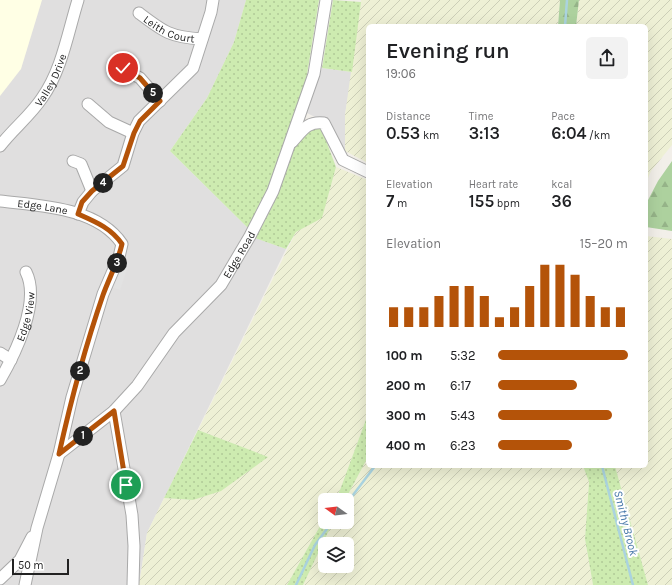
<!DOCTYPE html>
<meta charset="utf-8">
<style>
body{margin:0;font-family:Karla,sans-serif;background:#f2f2f2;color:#202124;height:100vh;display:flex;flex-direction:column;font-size:15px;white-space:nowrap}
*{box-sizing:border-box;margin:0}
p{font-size:13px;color:#757577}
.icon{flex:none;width:22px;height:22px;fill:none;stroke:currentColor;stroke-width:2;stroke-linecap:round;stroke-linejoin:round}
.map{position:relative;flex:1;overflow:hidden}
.side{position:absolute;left:366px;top:24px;width:282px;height:444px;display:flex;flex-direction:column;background:#fff;border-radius:6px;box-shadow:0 4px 16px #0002}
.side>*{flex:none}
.needle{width:26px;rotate:285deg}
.controls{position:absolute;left:318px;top:493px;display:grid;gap:8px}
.controls a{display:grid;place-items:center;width:36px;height:36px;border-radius:6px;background:#fff;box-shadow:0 4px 16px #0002;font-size:20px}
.scale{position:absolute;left:12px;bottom:10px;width:57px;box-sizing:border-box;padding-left:4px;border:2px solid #222;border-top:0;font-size:11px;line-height:14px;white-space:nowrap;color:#222;-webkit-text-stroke:3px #fff;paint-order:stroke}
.pin{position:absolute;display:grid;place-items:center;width:34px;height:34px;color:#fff;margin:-17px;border:2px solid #fff;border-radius:50%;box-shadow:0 1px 4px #0007}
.km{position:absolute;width:20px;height:20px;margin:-10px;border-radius:50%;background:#222;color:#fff;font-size:11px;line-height:20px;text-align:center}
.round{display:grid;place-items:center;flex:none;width:42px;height:42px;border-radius:6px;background:#f2f2f2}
.headline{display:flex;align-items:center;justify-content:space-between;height:68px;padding:0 20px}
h1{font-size:22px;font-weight:600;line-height:30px}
.metrics{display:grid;grid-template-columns:repeat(3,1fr);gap:6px;height:68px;padding:4px 20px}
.metrics div{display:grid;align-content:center}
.metrics b{font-size:17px;font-weight:600}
.metrics small{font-size:11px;font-weight:400}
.metrics p{font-size:11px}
.chart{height:112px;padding:8px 20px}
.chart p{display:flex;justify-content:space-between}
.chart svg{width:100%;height:72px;margin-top:4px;stroke:#b45309;stroke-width:6}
ul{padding:0 20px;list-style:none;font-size:13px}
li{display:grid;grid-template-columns:64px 48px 1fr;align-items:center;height:30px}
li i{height:10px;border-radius:5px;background:#b45309}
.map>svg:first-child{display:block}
.residential{fill:#e0dfdf}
.education{fill:#ffffe5}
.farmland{fill:url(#farmland-furrows);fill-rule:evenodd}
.grass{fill:url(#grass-dots)}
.forest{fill:url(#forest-firs)}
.parking{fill:#e2e2e2}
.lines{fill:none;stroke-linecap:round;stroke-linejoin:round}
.stream{stroke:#aad3df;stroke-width:2.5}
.minor-casing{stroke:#a9a9a9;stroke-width:13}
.minor{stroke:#fff;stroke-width:11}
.route-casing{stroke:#fff;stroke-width:8}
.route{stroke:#b45309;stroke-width:5}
.labels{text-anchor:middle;stroke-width:4;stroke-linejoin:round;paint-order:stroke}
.street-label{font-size:11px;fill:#222;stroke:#fff}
.water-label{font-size:12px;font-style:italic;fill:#4a7aab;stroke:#fff}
</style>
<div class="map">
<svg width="672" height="585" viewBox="0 0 672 585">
<defs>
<pattern id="farmland-furrows" width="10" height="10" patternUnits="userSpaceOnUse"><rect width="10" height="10" fill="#eef0d5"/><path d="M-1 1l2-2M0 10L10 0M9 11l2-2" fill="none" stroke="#ccceb7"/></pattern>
<pattern id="grass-dots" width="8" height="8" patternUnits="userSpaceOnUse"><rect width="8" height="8" fill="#cdebb0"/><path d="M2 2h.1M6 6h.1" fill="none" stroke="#b0c997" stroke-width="1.8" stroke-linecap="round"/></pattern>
<pattern id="forest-firs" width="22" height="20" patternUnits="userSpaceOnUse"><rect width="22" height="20" fill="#add19e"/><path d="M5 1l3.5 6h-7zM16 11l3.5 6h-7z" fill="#95b388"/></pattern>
</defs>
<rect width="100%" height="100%" fill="#f2efe9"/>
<path class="residential" d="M0 0H246L234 42 207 98 170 151 248 228 250 236 286 249 147 533 139 585H0Z
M322 68 352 72 345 115V151L329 124 305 112Z"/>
<path class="education" d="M0 0H42L21 69 0 96Z"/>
<path class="farmland" d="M361 0H560L558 26H368V163L345 151V115Z
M579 0H672V145L651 171 646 183V26H576Z
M336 167 368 180V414L340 490 335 500H325V517L287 585H139L147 533 164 498 193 500 267 457 198 430 296 232 322 217Z
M646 236 672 239V585H648L615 466H646Z
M368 457V466H583L589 482 585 539 593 585H303L333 522H347V500H345ZM325 544H347V566H325Z"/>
<path class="grass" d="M246 0H319L306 81 269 189 248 228 170 151 207 98 234 42Z
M333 0 361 2 352 72 322 68Z
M321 127 336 167 322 218 296 232 286 249 255 238C263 223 272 209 278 193 291 165 284 137 321 127Z
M368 414V457L345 500H335L340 490Z
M198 430 268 457 221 491 193 500 164 498Z
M583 466H615L648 585H593L585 539 589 482Z
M325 517V522H333L303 585H287Z"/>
<path class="forest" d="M560 0H579L576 26H558Z
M672 161V231L646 227 647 202 658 181Z"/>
<path class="parking" d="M123 261 129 263 120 290 112 287Z"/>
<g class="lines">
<path class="stream" d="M565 26 567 0
M602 466 633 585
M347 503 375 466
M296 585 315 545 332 522"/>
<g class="minor-casing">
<g id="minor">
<path id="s1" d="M139 13C164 32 170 37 202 39"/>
<path d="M123 69 140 78 160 101"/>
<path d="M88 104 109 122 133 133"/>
<path d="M292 142C303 130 307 121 324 123L343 160 368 172"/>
<path id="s2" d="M0 146C13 129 30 116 42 98 62 70 68 32 78 0"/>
<path d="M73 161 81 164 92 191"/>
<path id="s3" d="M0 201C40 206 97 207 122 244L119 257 103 294 72 397 59 454 37 528 25 585"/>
<path d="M78 214 83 202 92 191 123 166 133 133 139 121 193 68 211 12 213 0"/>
<path d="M0 353 11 360"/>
<path id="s4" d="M0 380C15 354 41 302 26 272"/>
<path d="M114 411 132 515 134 546 133 585"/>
<path id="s5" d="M59 454 114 411 137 386 174 333 221 285 250 236 273 191 314 74 326 0"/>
<path d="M0 579 20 560 32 537"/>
</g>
</g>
<use href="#minor" class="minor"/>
</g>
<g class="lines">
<g class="route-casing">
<path id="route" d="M123 68 140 78 160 101 140 121 134 133 123 166 92 191 82 202 78 214C96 222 111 228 122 244 118 262 109 278 103 295 85 347 71 400 59 454L114 411 126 485"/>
</g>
<use href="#route" class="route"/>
</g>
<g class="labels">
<g class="street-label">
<text dy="4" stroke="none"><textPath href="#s1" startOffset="35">Leith Court</textPath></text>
<text dy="4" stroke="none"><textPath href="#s2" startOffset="84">Valley Drive</textPath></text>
<text dy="4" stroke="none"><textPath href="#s3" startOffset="43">Edge Lane</textPath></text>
<text dy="4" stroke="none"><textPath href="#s5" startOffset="271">Edge Road</textPath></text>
<text dy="4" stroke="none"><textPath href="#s4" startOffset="69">Edge View</textPath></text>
</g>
<g class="water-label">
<text transform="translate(626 523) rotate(76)" y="4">Smithy Brook</text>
</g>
</g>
</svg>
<div class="controls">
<a><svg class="needle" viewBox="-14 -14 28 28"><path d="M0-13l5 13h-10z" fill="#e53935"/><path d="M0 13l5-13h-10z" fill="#757577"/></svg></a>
<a><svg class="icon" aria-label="layers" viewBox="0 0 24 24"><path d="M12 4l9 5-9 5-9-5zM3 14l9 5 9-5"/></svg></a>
</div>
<div class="scale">50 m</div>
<div class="pin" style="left:126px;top:485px;background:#1e9e55"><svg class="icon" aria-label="arrive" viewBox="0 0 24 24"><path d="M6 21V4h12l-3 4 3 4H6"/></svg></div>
<div class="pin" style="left:123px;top:68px;background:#d93025"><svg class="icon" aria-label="check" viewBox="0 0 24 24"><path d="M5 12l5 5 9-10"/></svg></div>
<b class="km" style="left:83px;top:436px">1</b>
<b class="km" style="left:80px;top:371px">2</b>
<b class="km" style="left:117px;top:263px">3</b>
<b class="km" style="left:103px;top:183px">4</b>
<b class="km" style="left:153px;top:93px">5</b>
<section class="side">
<div class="headline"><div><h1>Evening run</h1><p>19:06</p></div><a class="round"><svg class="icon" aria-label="share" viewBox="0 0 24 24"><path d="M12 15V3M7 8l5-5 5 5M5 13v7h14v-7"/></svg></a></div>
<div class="metrics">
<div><p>Distance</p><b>0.53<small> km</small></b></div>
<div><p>Time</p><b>3:13</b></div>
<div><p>Pace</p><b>6:04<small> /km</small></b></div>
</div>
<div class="metrics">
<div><p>Elevation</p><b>7<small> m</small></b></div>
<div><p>Heart rate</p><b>155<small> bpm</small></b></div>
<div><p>kcal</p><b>36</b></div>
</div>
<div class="chart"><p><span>Elevation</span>15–20 m</p>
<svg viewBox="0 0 160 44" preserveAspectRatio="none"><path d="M5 44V32M15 44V32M25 44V32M35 44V25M45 44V19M55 44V19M65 44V25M75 44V38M85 44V32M95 44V19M105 44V6M115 44V6M125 44V12M135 44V25M145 44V32M155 44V32"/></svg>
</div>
<ul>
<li><b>100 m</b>5:32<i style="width:100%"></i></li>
<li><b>200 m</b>6:17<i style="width:61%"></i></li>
<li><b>300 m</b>5:43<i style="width:88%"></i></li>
<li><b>400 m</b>6:23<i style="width:57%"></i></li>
</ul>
</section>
</div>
